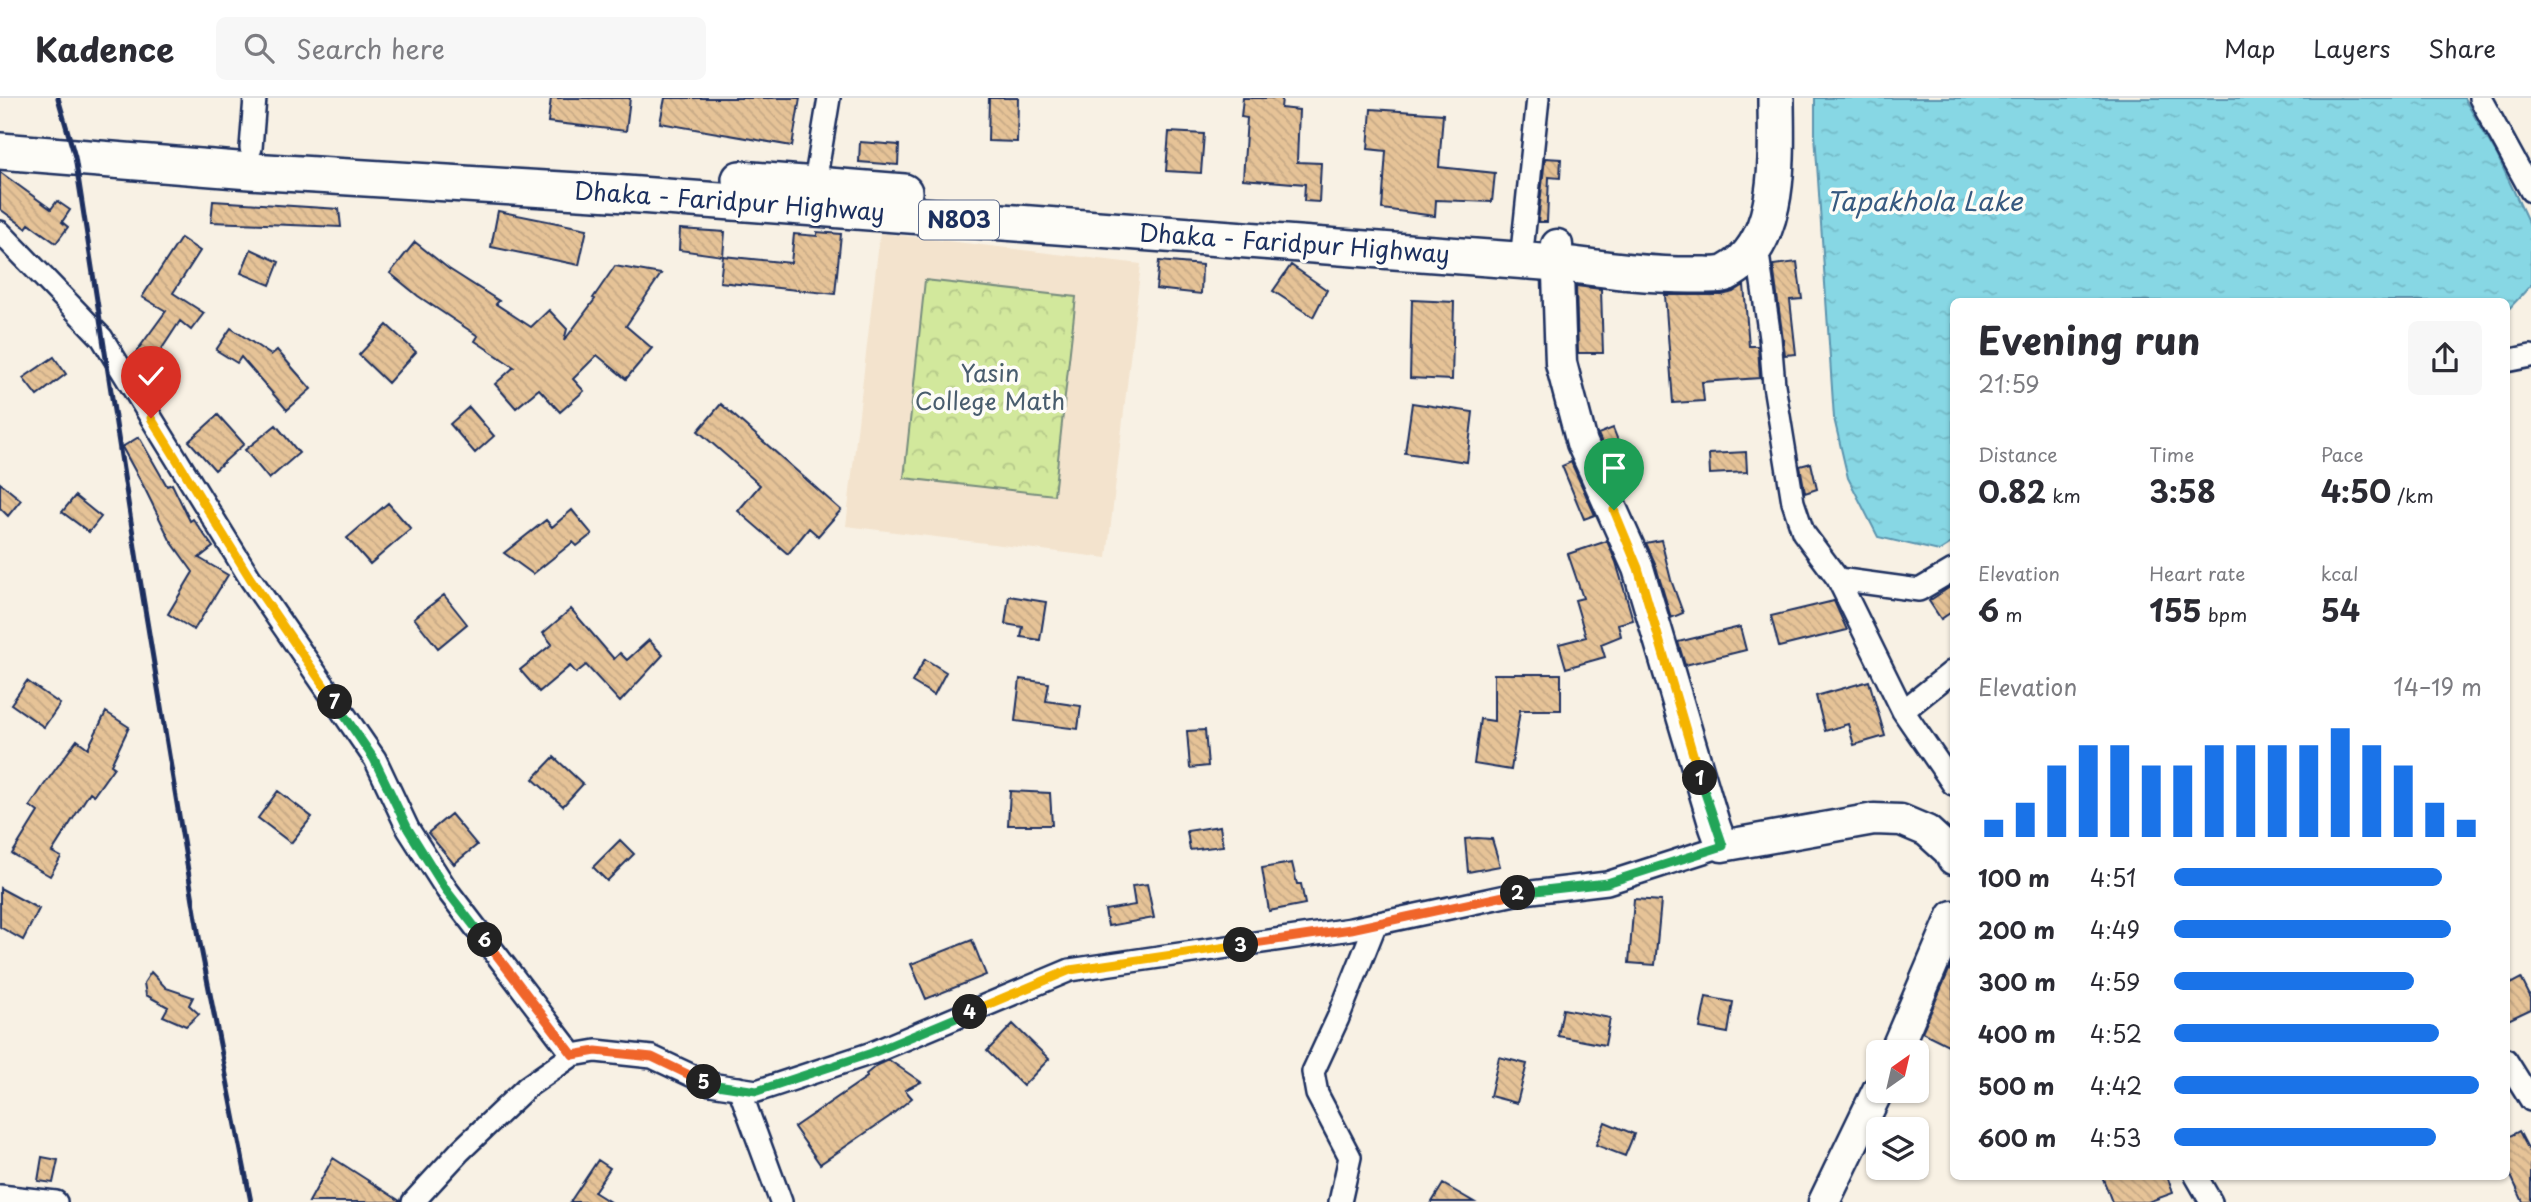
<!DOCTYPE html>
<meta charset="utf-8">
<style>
body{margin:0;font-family:"Playpen Sans",sans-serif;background:#f7f7f7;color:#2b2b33;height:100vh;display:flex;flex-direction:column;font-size:26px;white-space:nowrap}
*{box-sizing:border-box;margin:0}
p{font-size:23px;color:#7c7c81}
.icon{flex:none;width:38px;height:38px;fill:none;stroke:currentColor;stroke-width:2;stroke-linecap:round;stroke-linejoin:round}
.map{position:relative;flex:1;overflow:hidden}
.side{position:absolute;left:1950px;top:200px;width:560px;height:882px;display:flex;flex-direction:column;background:#fff;border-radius:10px;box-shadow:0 2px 5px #0004}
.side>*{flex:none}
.needle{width:46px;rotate:34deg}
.tools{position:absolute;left:1866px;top:942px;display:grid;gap:14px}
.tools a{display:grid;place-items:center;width:63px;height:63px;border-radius:10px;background:#fff;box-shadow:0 2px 5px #0004;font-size:35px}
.pin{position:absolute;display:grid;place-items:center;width:60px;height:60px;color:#fff;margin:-72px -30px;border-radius:50% 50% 50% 0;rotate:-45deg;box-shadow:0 0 7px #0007}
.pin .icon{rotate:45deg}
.km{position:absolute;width:35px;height:35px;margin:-18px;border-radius:50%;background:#222;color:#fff;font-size:19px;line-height:35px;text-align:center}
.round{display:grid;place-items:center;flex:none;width:74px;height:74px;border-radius:10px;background:#f7f7f7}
.head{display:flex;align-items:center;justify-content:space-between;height:119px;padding:0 28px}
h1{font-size:38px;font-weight:700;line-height:52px}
.metrics{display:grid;grid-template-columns:repeat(3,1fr);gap:10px;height:119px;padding:7px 28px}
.metrics div{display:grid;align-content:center}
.metrics b{font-size:30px;font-weight:700}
.metrics small{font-size:19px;font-weight:400}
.metrics p{font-size:19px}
.chart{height:196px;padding:14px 28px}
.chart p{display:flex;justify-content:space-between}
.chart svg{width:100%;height:126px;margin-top:7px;stroke:#1a73e8;stroke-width:6}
ul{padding:0 28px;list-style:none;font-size:23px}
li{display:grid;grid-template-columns:112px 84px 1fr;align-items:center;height:52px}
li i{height:18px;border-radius:9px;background:#1a73e8}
header{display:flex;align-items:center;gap:42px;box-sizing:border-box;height:98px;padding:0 35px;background:#fff;border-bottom:2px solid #e1e1e2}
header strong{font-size:33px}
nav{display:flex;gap:38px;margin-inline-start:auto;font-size:24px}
.search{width:490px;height:63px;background:#f7f7f7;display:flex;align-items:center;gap:18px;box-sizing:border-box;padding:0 24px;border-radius:10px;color:#7c7c81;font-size:26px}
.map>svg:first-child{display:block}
.built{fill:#f3e3cd}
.park{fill:url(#park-crowns);stroke:#768c7d;stroke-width:2}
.water{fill:url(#water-ripples);stroke:#5c94ae;stroke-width:2}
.building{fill:url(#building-back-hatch);stroke:#1b2f5e;stroke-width:2}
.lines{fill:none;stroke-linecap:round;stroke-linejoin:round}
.minor-casing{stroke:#1b2f5e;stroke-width:26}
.secondary-casing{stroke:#1b2f5e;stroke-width:35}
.trunk-casing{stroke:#1b2f5e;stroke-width:40}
.minor{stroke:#fdfcf7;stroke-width:21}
.secondary{stroke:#fdfcf7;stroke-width:30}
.trunk{stroke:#fdfcf7;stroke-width:35}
.rail{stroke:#1b2f5e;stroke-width:5}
.split-1-casing{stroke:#fff;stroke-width:14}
.split-2-casing{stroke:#fff;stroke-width:14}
.split-3-casing{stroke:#fff;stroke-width:14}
.split-4-casing{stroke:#fff;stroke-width:14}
.split-5-casing{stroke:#fff;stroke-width:14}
.split-6-casing{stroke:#fff;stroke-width:14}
.split-7-casing{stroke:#fff;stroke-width:14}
.split-8-casing{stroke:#fff;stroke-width:14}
.split-1{stroke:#f5b400;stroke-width:9}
.split-2{stroke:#22a559;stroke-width:9}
.split-3{stroke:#f0652b;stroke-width:9}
.split-4{stroke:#f5b400;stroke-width:9}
.split-5{stroke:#22a559;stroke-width:9}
.split-6{stroke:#f0652b;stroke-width:9}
.split-7{stroke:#22a559;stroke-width:9}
.split-8{stroke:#f5b400;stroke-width:9}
.labels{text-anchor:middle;stroke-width:7;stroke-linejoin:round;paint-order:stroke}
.shield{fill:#fdfcf7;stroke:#5f6c8c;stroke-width:2}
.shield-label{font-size:23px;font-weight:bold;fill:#1b2f5e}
.street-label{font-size:24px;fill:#1b2f5e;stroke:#fdfcf7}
.park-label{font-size:24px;fill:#495d6e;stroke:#fdfcf7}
.water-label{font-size:26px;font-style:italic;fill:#365980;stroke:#fdfcf7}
</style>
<header>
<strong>Kadence</strong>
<div class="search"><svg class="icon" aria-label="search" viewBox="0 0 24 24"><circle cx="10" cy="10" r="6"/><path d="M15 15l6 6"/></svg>Search here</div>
<nav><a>Map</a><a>Layers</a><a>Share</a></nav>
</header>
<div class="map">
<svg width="2531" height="1104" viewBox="0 0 2531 1104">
<defs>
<pattern id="park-crowns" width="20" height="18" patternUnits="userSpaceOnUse" patternTransform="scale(1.75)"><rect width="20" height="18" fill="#d2e89c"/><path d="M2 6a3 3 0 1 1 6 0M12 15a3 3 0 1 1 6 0" fill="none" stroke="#b4c789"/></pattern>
<pattern id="water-ripples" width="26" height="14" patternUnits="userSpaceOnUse" patternTransform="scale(1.75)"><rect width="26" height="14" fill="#87d7e4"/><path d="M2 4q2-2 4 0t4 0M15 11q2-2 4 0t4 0" fill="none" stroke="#74b9c6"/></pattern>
<pattern id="building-back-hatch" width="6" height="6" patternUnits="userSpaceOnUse" patternTransform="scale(1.75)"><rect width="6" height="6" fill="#e6c397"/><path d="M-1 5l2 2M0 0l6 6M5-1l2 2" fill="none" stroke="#c5a885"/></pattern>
</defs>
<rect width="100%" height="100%" fill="#f8f1e4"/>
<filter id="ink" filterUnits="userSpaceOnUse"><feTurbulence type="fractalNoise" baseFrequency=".0143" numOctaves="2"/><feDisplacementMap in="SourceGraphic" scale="14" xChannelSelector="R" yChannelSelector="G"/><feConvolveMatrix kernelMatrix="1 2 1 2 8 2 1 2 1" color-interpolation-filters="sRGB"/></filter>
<g filter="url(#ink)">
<path class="built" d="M880 135 1141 166 1107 460 846 428Z"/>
<path class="park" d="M925 182 1076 199 1054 397 904 380Z"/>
<path class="water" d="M1815 0H2464L2497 57 2531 130V187L2506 214V203H1953V444L1939 453 1878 439 1848 380 1834 320 1815 36Z"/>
<path class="building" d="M551 0H630L626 33 548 24Z
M665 0H800L792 48 660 25Z
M989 0H1018L1017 44 988 43Z
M1243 0H1282L1281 10 1299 12 1297 64 1321 65 1319 104 1304 103 1305 86 1243 81 1247 20 1241 19Z
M1371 11 1443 16 1439 69 1495 75 1492 104 1436 102 1435 118 1382 111 1386 53 1368 51Z
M1169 34 1204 36 1201 75 1166 73Z
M860 44 899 47 898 67 859 64Z
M1545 60 1561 61 1560 80 1549 79 1547 124H1538Z
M0 74 51 111 57 103 70 112 62 124 68 129 56 145 29 126 26 130 0 111Z
M213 103 339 111 341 129 211 124Z
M498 113 587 131 579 167 491 149Z
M680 131 725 134 723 158 791 165 794 136 817 138V134L841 136 835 196 720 184 723 158 679 152Z
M181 140 200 153 173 195 204 215 191 232 180 223 142 281 131 261 166 213 142 199Z
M415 144 449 171 499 203 496 206 531 229 549 212 567 231 564 243 595 201 593 200 615 168 661 176 626 228 652 250 626 281 597 257 573 281 584 293 560 314 539 291 516 310 495 286 514 269 475 243 478 238 418 198 390 175Z
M251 151 279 164 270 187 241 175Z
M1159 163 1202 167 1201 196 1156 191Z
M1797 164 1802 201 1790 202 1796 256 1785 257 1773 167Z
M1291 167 1327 192 1313 219 1273 193Z
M1744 187 1749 248H1758L1760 280 1702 284 1704 303 1673 305 1665 197H1722L1733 194Z
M1576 188 1601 191 1603 255H1578Z
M1412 202 1454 204 1452 282 1410 280Z
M387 227 416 254 388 285 359 257Z
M231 230 271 257 277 252 311 291 287 312 241 259 237 265 216 252Z
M54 259 66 276 37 298 23 280Z
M1412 305 1473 314 1467 364 1405 355Z
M721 306 841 412 818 438 809 430 788 456 738 413 760 387 698 333Z
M469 309 494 338 475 355 450 326Z
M218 317 244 346 215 372 189 343Z
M276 327 299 355 269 381 245 352Z
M1613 330 1631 376 1617 381 1598 336Z
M139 339 167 388 172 386 190 423 193 421 213 449 199 460 228 477 194 532 168 516 193 474 170 442 145 391 122 349Z
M1746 354 1747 374 1710 376 1709 356Z
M1571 364 1595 417 1584 421 1562 368Z
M1811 365 1817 391 1805 395 1800 368Z
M0 385 21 402 8 418 0 410Z
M75 398 101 419 89 434 62 414Z
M388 405 411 431 370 466 347 440Z
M572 412 592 436 577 448 573 444 533 476 504 455 546 422 552 429Z
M1661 442 1671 482 1683 515 1671 520 1655 465 1646 445Z
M1607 443 1616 464 1633 522 1618 526 1621 538 1601 546 1605 559 1566 570 1559 546 1586 539 1575 502 1583 500 1568 456Z
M1953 487V513L1941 521 1929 503Z
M444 497 467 526 438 550 414 520Z
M1009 498 1046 504 1040 542 1021 539 1023 529 1005 526Z
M1834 503 1847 532 1779 549 1771 518Z
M571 511 614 561 620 555 627 562 649 542 663 557 620 604 586 567 576 575 570 568 539 594 520 572 552 546 543 535Z
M1740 529 1746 552 1685 567 1678 544Z
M925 561 946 574 934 597 912 584Z
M1494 576H1561V612H1520L1511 672 1474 666 1480 621 1494 623Z
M1020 581 1049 585 1046 603 1081 608 1078 631 1015 623Z
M27 583 60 606 44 629 11 606Z
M1869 583 1885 638 1854 647 1848 626 1825 633 1816 598Z
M106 614 129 629 111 667 114 669 94 697 90 694 52 754 61 759 50 778 12 756 38 714 30 708 44 687 77 642 88 650Z
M1205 632 1208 668 1190 670 1187 633Z
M554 659 583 686 563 708 533 681Z
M278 693 312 719 291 745 258 720Z
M1010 693 1050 695 1052 727H1008Z
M451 716 477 747 454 766 428 735Z
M1220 728 1223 748 1190 752 1187 733Z
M1477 740 1492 741 1500 768 1468 774 1465 741Z
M620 742 634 756 607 783 593 769Z
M1292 765 1297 786H1301L1305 806 1269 813 1262 770Z
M1147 786 1154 820 1108 828 1105 812 1135 807 1132 788Z
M0 790 39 811 23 842 0 829Z
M1634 801 1661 803 1655 867 1629 865Z
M972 842 986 877 926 901 911 866Z
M1953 863V937L1948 947 1922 934Z
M151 874 166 890 193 899 189 907 199 916 186 928 163 918 168 909 146 897 144 885Z
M2521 880 2531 900V911L2506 923V888Z
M1706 899 1733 904 1728 935 1700 930Z
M1563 911 1610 920 1605 947 1558 938Z
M1013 926 1049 961 1023 988 987 953Z
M1499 959 1527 966 1517 1005 1490 998Z
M889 962 921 984 905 992 912 1000 889 1019 820 1066 794 1029 867 979 866 976 876 968Z
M1605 1024 1634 1036 1625 1058 1596 1047Z
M2519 1033 2531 1056V1104H2523L2506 1067V1040Z
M42 1059 58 1062 53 1085 38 1083Z
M333 1060 400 1103V1104H309Z
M598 1062 610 1070 594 1094 610 1104H570Z
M2102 1078H2167L2173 1095 2148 1104H2112Z
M1443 1086 1474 1104H1432Z"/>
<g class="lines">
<g class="minor-casing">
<path id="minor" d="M2480 0 2531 93
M251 50 255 0
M816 98 815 85 829 0
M0 134 102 240 250 480 375 661 408 731 447 792 573 957
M1523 144 1538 0
M1757 149 1770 240 1774 287 1793 404 1803 434 1838 481 1919 492 1953 472
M2506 263 2531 258
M1838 481 1903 613 1953 686
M1903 613 1953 573
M2506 962 2531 1002
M739 990 781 1104
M2196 1078 2211 1104
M0 1098 56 1104
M413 1104 460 1053 527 989 573 957 596 953 652 959 710 986 757 993 872 955 1070 872 1351 831 1515 796 1607 785 1722 748
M1340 1104 1350 1059 1317 996 1313 974 1338 920 1376 825"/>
</g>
<g class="secondary-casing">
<path id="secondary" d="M1557 147 1561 265 1582 345 1638 470 1715 729 1722 748 1874 721 1901 722 1927 733 1949 753 1953 761
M1895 954 1953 818
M1824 1104 1878 992"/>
</g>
<g class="trunk-casing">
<path id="trunk" d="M0 53 250 73 612 95 1556 165C1604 171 1651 178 1700 177 1708 177 1719 178 1726 175 1784 147 1776 54 1776 0
M740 81 904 94"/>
</g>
<use href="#minor" class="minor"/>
<use href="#secondary" class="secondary"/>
<use href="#trunk" class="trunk"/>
<path class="rail" d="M58 0 75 59 138 469 200 845 251 1104"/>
</g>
</g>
<g class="lines" filter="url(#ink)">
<g class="split-1-casing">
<path id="split-1" d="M1614 412 1638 470 1700 680"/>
</g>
<g class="split-2-casing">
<path id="split-2" d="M1518 795 1607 785 1723 748 1700 680"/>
</g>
<g class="split-3-casing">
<path id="split-3" d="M1241 847 1351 831 1518 795"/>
</g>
<g class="split-4-casing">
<path id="split-4" d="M970 914 1070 872 1241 847"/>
</g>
<g class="split-5-casing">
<path id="split-5" d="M704 984 710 986 757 993 872 955 970 914"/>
</g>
<g class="split-6-casing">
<path id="split-6" d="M485 842 573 957 596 953 652 959 704 984"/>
</g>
<g class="split-7-casing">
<path id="split-7" d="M335 604 374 661 408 731 446 792 485 842"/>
</g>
<g class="split-8-casing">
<path id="split-8" d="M151 320 250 480 335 604"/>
</g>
<use href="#split-1" class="split-1"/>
<use href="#split-2" class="split-2"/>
<use href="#split-3" class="split-3"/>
<use href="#split-4" class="split-4"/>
<use href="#split-5" class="split-5"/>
<use href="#split-6" class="split-6"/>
<use href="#split-7" class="split-7"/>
<use href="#split-8" class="split-8"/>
</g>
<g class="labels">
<rect class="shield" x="919" y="102.5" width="80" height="39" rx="5"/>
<g class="shield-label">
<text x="959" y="130">N803</text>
</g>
<g class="street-label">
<text transform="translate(729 104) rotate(4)" y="8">Dhaka - Faridpur Highway</text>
<text transform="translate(1294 146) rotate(4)" y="8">Dhaka - Faridpur Highway</text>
</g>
<g class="park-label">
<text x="990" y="284">Yasin<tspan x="990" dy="28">College Math</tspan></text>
</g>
<g class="water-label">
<text x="1924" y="113">Tapakhola Lake</text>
</g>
</g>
</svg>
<div class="tools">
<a><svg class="needle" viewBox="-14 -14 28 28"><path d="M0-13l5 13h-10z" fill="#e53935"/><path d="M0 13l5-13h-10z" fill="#7c7c81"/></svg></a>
<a><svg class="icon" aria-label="layers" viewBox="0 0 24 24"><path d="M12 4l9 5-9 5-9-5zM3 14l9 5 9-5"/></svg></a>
</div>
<div class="pin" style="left:1614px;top:412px;background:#1e9e55"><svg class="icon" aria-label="arrive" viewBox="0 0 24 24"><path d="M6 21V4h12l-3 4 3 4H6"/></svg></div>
<div class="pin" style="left:151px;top:320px;background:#d93025"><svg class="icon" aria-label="check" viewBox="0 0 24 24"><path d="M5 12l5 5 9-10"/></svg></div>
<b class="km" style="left:1700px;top:680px">1</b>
<b class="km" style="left:1518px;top:795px">2</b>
<b class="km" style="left:1241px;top:847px">3</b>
<b class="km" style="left:970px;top:914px">4</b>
<b class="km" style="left:704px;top:984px">5</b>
<b class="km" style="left:485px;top:842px">6</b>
<b class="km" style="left:335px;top:604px">7</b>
<section class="side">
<div class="head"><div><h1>Evening run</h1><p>21:59</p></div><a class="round"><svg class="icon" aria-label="share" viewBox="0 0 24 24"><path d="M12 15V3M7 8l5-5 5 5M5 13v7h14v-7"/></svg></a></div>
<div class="metrics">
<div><p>Distance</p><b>0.82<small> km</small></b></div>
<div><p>Time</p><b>3:58</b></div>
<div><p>Pace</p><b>4:50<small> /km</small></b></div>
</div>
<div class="metrics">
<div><p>Elevation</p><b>6<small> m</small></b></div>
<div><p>Heart rate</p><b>155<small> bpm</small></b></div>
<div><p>kcal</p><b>54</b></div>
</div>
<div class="chart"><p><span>Elevation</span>14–19 m</p>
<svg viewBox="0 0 160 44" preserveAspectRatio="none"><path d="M5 44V38M15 44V32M25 44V19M35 44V12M45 44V12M55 44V19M65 44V19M75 44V12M85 44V12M95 44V12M105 44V12M115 44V6M125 44V12M135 44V19M145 44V32M155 44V38"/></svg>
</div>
<ul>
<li><b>100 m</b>4:51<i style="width:87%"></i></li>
<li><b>200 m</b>4:49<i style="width:90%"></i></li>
<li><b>300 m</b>4:59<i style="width:78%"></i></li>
<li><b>400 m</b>4:52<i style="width:86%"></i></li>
<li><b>500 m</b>4:42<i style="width:99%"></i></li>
<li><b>600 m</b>4:53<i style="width:85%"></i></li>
</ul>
</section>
</div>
